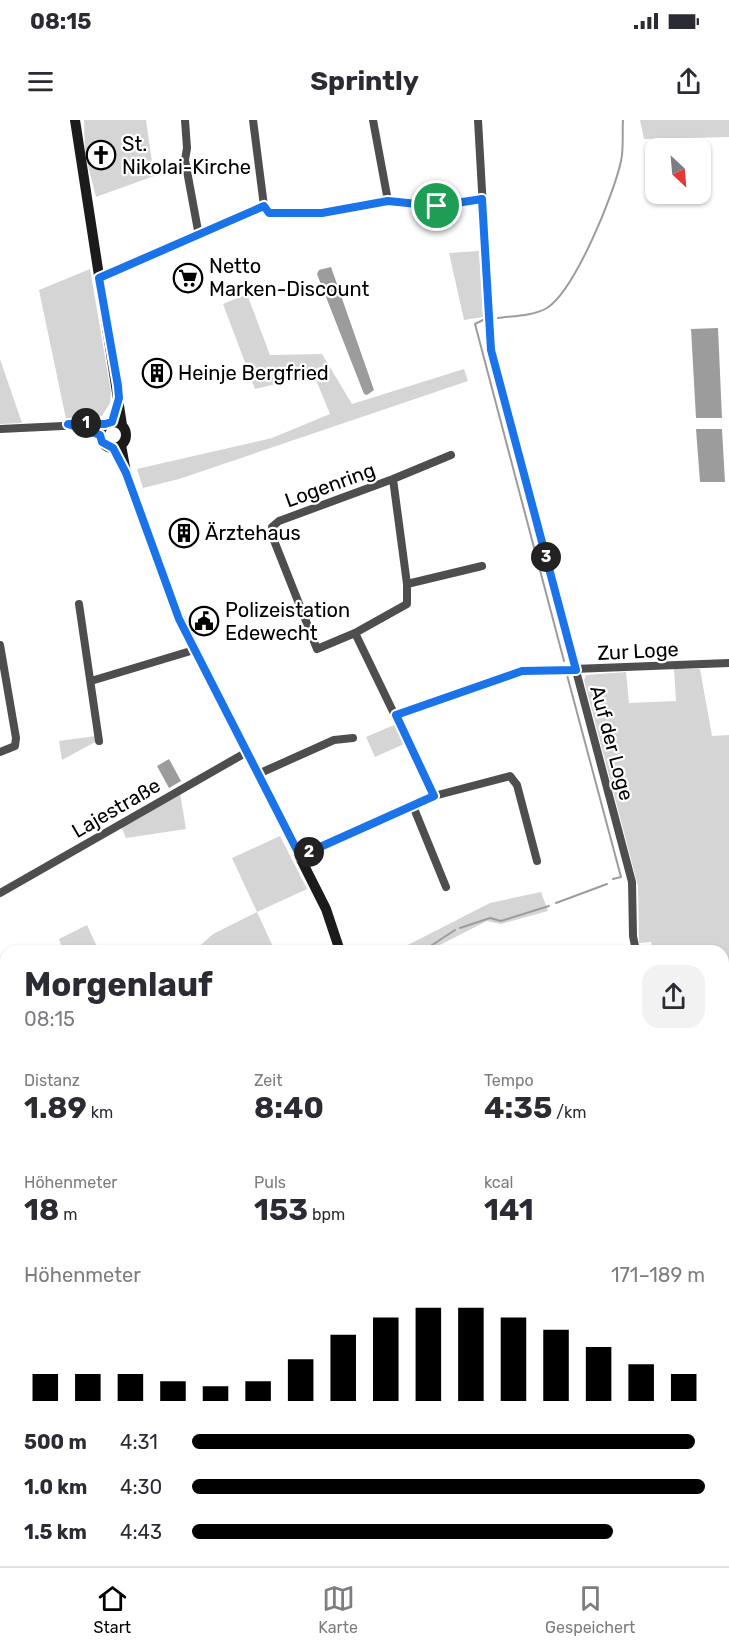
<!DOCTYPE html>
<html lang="de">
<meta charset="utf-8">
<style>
body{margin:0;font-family:Rubik,sans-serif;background:#f2f2f3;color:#2b2b33;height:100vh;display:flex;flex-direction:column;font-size:22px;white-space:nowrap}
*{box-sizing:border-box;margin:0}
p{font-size:20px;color:#7c7c81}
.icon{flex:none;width:33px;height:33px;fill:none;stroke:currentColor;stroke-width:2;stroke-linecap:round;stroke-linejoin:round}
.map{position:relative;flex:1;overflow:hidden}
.details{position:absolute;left:0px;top:825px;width:729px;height:621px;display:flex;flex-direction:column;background:#fff;border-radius:18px 18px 0 0;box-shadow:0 2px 4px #0004}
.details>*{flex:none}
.needle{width:39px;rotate:154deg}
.tools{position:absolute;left:645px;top:18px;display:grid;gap:12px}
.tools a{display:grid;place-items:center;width:66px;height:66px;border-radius:12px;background:#fff;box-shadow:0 2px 4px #0004;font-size:30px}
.pin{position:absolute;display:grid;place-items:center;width:51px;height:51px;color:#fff;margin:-26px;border:3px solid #fff;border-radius:50%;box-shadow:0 2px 6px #0007}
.km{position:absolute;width:30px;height:30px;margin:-15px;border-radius:50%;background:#222;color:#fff;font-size:16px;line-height:30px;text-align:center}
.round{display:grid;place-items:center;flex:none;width:63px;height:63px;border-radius:18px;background:#f2f2f3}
.summary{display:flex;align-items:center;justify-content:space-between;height:102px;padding:0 24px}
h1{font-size:33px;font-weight:700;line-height:45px}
.metrics{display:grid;grid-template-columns:repeat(3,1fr);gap:9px;height:102px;padding:6px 24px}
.metrics div{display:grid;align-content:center}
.metrics b{font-size:30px;font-weight:700}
.metrics small{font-size:16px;font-weight:400}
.metrics p{font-size:16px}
.chart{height:168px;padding:12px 24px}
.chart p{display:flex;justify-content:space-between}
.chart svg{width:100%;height:108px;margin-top:6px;stroke:#000;stroke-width:6}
ul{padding:0 24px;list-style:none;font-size:20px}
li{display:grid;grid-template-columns:96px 72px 1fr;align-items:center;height:45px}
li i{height:15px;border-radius:8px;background:#000}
.status{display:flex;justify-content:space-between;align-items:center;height:42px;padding:0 30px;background:#fff;direction:ltr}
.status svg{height:16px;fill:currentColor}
header{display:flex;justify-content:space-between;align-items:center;height:78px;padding:0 24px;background:#fff;font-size:27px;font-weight:700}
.tabs{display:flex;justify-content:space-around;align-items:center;height:84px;border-top:2px solid #e1e1e2;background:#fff;font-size:16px;color:#7c7c81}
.tabs a{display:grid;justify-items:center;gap:3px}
.tabs .current{color:#000}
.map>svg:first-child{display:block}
.green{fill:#d5d5d5}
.water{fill:#9c9c9c}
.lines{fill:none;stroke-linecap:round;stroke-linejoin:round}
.stream{stroke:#9c9c9c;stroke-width:2}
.minor{stroke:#4e4e4e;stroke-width:8}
.secondary{stroke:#1b1b1b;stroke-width:10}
.route-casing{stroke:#fff;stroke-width:12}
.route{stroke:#1a73e8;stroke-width:8}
.labels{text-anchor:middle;stroke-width:4.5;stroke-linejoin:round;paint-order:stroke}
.poi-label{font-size:20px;fill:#000;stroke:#fff;text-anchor:start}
.street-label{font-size:20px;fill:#000;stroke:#fff}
</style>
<div class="status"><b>08:15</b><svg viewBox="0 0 49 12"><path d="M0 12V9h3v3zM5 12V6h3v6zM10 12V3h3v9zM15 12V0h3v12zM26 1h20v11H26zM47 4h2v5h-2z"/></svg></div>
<header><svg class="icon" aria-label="menu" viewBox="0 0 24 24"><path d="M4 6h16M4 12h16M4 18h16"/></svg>Sprintly<svg class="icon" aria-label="share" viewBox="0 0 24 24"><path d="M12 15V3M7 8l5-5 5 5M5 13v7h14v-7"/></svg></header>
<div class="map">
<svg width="729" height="1446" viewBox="0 0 729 1446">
<rect width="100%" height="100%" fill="#fff"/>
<path class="green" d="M84 0H146L154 56 96 77 85 34Z
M640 0H729V17L644 19Z
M479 131 483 197 464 200 449 133Z
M90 149 111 272 110 283 102 296 66 299 39 170Z
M247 174 270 235 322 234 352 284 464 249 468 261 179 359 143 368 137 349 272 318 330 294 314 255 255 269 223 184Z
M0 239 22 303 0 304Z
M674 549H700L712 616 729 615V903L723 900V831H653L651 822 639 823 638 766 584 560 586 555 626 552 629 583 676 581Z
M394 605 404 624 375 637 366 617Z
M96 616 97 621 62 640 59 621Z
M180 673 186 709 126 718 121 706Z
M280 716 307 769 257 792 275 831H194L213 814 257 792 232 738Z
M541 772 548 791 501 804 487 801 428 831H396L490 783Z
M87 805 99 831H51L61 825 59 819Z
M723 903 729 905V976L723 972Z
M723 975 729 979V1119L723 1117Z
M6 996V1120L0 1121V997Z
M729 1196V1446H714L704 1440H723V1201Z
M0 1211H6V1417L0 1419Z"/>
<path class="water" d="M331 147 374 270 367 275 364 274 317 154 319 150Z
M718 208 722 298H696L691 209Z
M696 309H722L725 362H700Z
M169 639 181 661 169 668 157 646Z"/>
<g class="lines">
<path class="stream" d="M498 198C513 196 533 196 547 188 575 170 614 74 621 41 624 28 622 13 623 0
M483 200 475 204 564 541
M567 555 621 757 613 759
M556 783 607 764
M460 808 490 798 501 801 549 786
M423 831 455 810
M0 1125 6 1124"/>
<path class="minor" d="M185 0 187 28 185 40 199 116
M253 0 264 86
M373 0 388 81
M478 0 491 230 632 762 633 816 636 831
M99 157 264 86 269 93H322L388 81 437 86 482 79
M76 306 100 315
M0 309 105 304
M393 359 407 464V484L355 513 317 529 273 418 272 407 279 401Z
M393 359 451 335
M407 464 482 446
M79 484 99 621
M0 525 16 618 15 626 0 632
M91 561 194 530
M396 595 522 551 729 543
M258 654 334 620 353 618
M434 676 510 656 517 665 537 741
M413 686 446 767
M300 736 434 676 355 513
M0 773 247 632
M723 1121 729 1124
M279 1440 294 1446
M625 1440V1446
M97 1446V1440
M454 1446 455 1440"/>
<path class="secondary" d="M75 0 122 305
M100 315a13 13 0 1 1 26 0a13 13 0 1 1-26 0Z
M121 325 126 353 174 487 326 789 340 831
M267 1446 268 1440"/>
</g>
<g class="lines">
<g class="route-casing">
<path id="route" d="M482 79 491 230 576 550 522 551 396 595 434 676 300 736 179 499 126 353 113 328 102 322 100 315 68 304H105L112 302 119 278 118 266 99 158 264 86 269 93H322L388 81 437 86Z"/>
</g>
<use href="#route" class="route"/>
</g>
<defs>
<g id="church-ring" transform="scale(1.5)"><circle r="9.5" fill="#fff" stroke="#000" stroke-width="1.5"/><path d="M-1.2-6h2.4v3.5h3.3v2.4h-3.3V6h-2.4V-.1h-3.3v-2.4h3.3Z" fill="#000"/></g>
<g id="supermarket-ring" transform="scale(1.5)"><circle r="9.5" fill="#fff" stroke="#000" stroke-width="1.5"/><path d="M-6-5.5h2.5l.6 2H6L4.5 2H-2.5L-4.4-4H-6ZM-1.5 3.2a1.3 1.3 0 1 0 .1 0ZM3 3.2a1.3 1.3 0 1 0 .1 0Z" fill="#000"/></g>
<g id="building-ring" transform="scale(1.5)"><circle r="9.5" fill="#fff" stroke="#000" stroke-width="1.5"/><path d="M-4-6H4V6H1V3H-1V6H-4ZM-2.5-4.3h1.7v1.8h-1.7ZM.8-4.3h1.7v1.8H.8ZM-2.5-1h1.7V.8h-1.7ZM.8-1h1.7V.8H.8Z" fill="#000"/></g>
<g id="civic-ring" transform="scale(1.5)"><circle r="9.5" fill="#fff" stroke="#000" stroke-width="1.5"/><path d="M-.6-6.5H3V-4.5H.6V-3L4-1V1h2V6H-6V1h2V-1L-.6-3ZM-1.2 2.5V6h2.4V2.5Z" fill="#000"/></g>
</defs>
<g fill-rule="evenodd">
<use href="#church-ring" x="101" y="35"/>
<use href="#supermarket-ring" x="188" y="158"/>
<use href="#building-ring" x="157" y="253"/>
<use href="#building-ring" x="184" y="413"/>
<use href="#civic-ring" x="204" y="501"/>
</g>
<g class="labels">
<g class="poi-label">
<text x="122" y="31">St.<tspan x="122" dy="23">Nikolai-Kirche</tspan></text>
<text x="209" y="153">Netto<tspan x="209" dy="23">Marken-Discount</tspan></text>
<text x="178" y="260">Heinje Bergfried</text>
<text x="205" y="420">Ärztehaus</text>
<text x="225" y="497">Polizeistation<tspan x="225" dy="23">Edewecht</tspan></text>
</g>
<g class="street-label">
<text transform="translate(330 365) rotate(-20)" y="7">Logenring</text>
<text transform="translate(638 531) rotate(-3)" y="7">Zur Loge</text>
<text transform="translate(612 623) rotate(75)" y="7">Auf der Loge</text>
<text transform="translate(116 688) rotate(-30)" y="7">Lajestraße</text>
</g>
</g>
</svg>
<div class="tools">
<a><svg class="needle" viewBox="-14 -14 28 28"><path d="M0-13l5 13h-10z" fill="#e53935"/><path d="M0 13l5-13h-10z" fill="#7c7c81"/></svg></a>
</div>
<div class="pin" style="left:437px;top:86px;background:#1e9e55"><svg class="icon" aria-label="arrive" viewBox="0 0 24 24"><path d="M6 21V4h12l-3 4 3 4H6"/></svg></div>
<b class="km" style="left:86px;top:303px">1</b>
<b class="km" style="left:309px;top:732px">2</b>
<b class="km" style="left:546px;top:437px">3</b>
<section class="details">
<div class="summary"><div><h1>Morgenlauf</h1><p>08:15</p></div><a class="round"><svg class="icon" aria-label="share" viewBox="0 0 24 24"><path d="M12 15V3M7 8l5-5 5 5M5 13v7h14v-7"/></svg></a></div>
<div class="metrics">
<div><p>Distanz</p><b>1.89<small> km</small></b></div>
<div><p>Zeit</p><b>8:40</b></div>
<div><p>Tempo</p><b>4:35<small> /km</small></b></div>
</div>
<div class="metrics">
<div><p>Höhenmeter</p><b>18<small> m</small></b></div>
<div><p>Puls</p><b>153<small> bpm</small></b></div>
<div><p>kcal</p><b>141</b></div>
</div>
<div class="chart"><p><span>Höhenmeter</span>171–189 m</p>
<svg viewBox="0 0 160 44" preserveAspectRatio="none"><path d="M5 44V33M15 44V33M25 44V33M35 44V36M45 44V38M55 44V36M65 44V27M75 44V17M85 44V10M95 44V6M105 44V6M115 44V10M125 44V15M135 44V22M145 44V29M155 44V33"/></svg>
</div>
<ul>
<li><b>500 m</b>4:31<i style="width:98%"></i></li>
<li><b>1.0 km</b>4:30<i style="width:100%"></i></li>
<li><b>1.5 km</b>4:43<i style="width:82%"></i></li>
</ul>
</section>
</div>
<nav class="tabs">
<a class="current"><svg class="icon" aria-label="home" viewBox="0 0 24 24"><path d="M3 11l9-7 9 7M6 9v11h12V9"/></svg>Start</a>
<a><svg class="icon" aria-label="map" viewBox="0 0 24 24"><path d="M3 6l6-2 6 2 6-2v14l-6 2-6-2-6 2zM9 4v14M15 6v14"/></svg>Karte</a>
<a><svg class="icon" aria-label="saved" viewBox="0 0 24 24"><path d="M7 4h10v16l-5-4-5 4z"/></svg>Gespeichert</a>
</nav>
